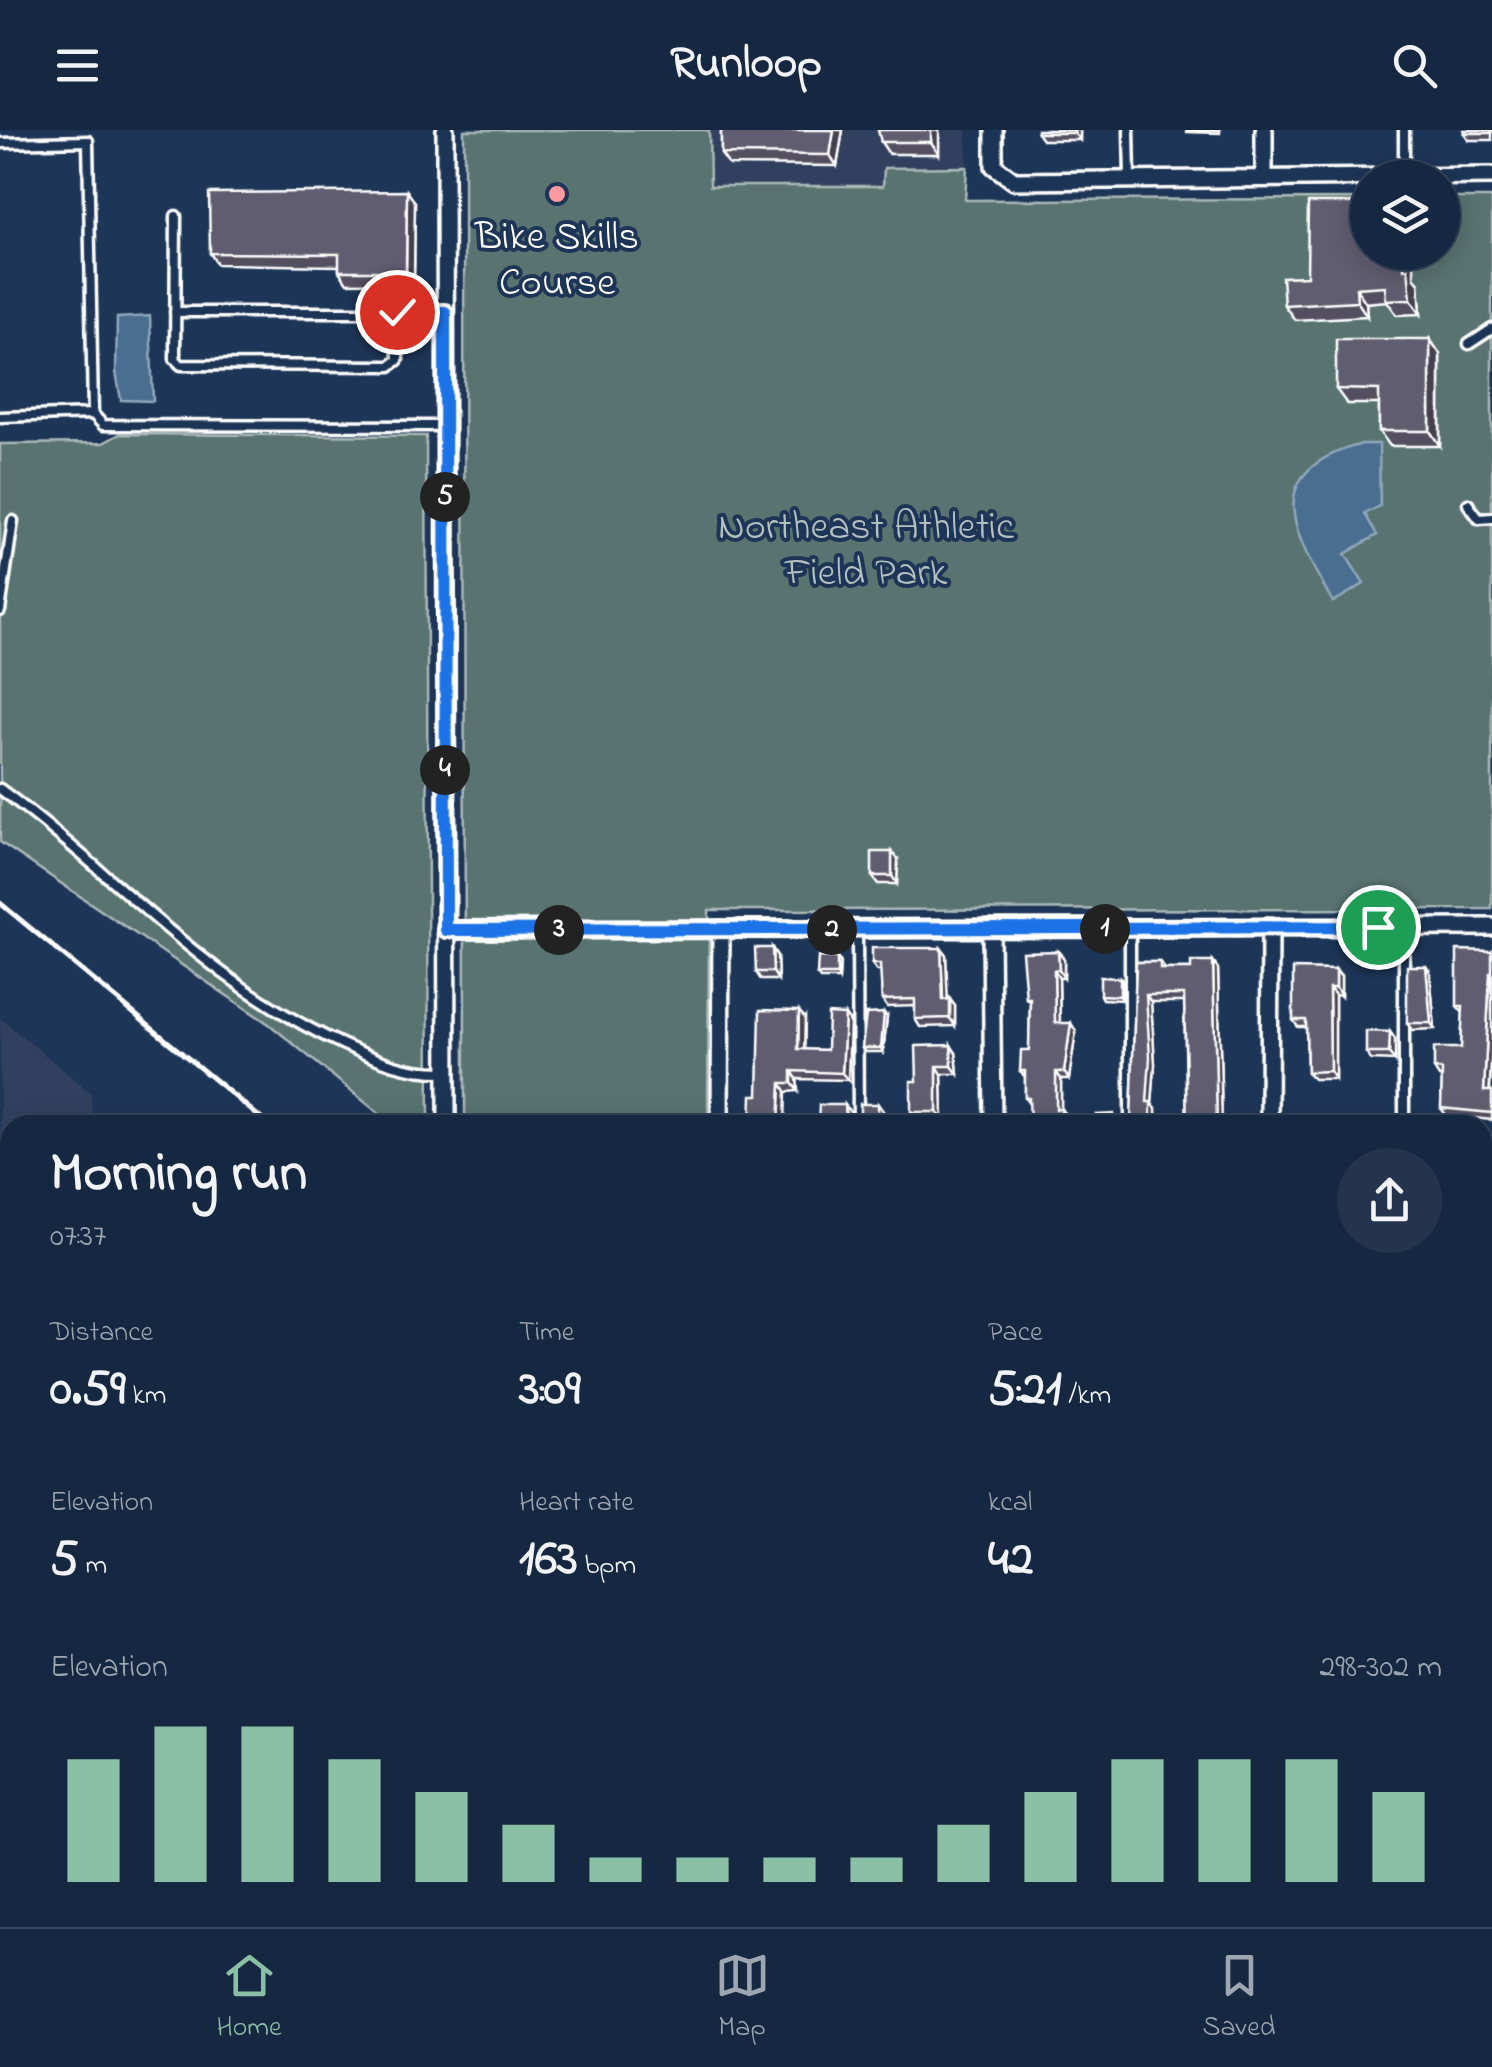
<!DOCTYPE html>
<meta charset="utf-8">
<style>
body{margin:0;font-family:"Indie Flower",sans-serif;background:#23344c;color:#f1f3f6;height:100vh;display:flex;flex-direction:column;font-size:38px;white-space:nowrap}
*{box-sizing:border-box;margin:0}
p{font-size:32px;color:#9ea6b1}
.icon{flex:none;width:55px;height:55px;fill:none;stroke:currentColor;stroke-width:2;stroke-linecap:round;stroke-linejoin:round}
.map{position:relative;flex:1;overflow:hidden}
.sheet{position:absolute;left:0px;top:985px;width:1492px;height:812px;display:flex;flex-direction:column;background:#162841;border-radius:30px 30px 0 0;box-shadow:0 5px 25px #0003,0 0 0 2px #35445a}
.sheet>*{flex:none}
.controls{position:absolute;left:1350px;top:30px;display:grid;gap:20px}
.controls a{display:grid;place-items:center;width:110px;height:110px;border-radius:50%;background:#162841;box-shadow:0 5px 25px #0003,0 0 0 2px #35445a;font-size:50px}
.pin{position:absolute;display:grid;place-items:center;width:85px;height:85px;color:#fff;margin:-42px;border:5px solid #fff;border-radius:50%;box-shadow:0 2px 10px #0007}
.km{position:absolute;width:50px;height:50px;margin:-25px;border-radius:50%;background:#222;color:#fff;font-size:28px;line-height:50px;text-align:center}
.round{display:grid;place-items:center;flex:none;width:105px;height:105px;border-radius:52px;background:#23344c}
.summary{display:flex;align-items:center;justify-content:space-between;height:170px;padding:0 50px}
h1{font-size:55px;font-weight:700;line-height:75px}
.metrics{display:grid;grid-template-columns:repeat(3,1fr);gap:15px;height:170px;padding:10px 50px}
.metrics div{display:grid;align-content:center}
.metrics b{font-size:50px;font-weight:700}
.metrics small{font-size:28px;font-weight:400}
.metrics p{font-size:28px}
.chart{height:280px;padding:20px 50px}
.chart p{display:flex;justify-content:space-between}
.chart svg{width:100%;height:180px;margin-top:10px;stroke:#8abfa5;stroke-width:6}
header{display:flex;justify-content:space-between;align-items:center;height:130px;padding:0 50px;background:#162841;font-size:45px;font-weight:700}
.dock{display:flex;justify-content:space-around;align-items:center;height:140px;border-top:2px solid #35445a;background:#162841;font-size:28px;color:#9ea6b1}
.dock a{display:grid;justify-items:center;gap:5px}
.dock .selected{color:#8abfa5}
.map>svg:first-child{display:block}
.built{fill:#31415e}
.green{fill:#587370;stroke:#acb9b8;stroke-width:2.5}
.water{fill:#486e90;stroke:#91a8bc;stroke-width:2.5}
.lines{fill:none;stroke-linecap:round;stroke-linejoin:round}
.service-casing{stroke:#fff;stroke-width:15}
.minor-casing{stroke:#fff;stroke-width:22}
.secondary-casing{stroke:#fff;stroke-width:30}
.motorway-casing{stroke:#fff;stroke-width:35}
.service{stroke:#1d3557;stroke-width:8}
.minor{stroke:#1d3557;stroke-width:15}
.secondary{stroke:#1d3557;stroke-width:22}
.motorway{stroke:#6b706d;stroke-width:28}
.rail{stroke:#fff;stroke-width:5}
.wall{fill:#535060;stroke:#fff;stroke-width:2.5}
.shaded-wall{fill:#44414e;stroke:#fff;stroke-width:2.5}
.building{fill:#615d70;stroke:#fff;stroke-width:2.5}
.route-casing{stroke:#fff;stroke-width:20}
.route{stroke:#1a73e8;stroke-width:12}
.poi-dot{fill:#ff9aa2;stroke:#1d3557;stroke-width:4}
.labels{text-anchor:middle;stroke-width:8;stroke-linejoin:round;paint-order:stroke}
.poi-label{font-size:40px;fill:#fff;stroke:#1d3557}
.park-label{font-size:40px;fill:#b4c0bf;stroke:#1d3557}
</style>
<header><svg class="icon" aria-label="menu" viewBox="0 0 24 24"><path d="M4 6h16M4 12h16M4 18h16"/></svg>Runloop<svg class="icon" aria-label="search" viewBox="0 0 24 24"><circle cx="10" cy="10" r="6"/><path d="M15 15l6 6"/></svg></header>
<div class="map">
<svg width="1492" height="1797" viewBox="0 0 1492 1797">
<rect width="100%" height="100%" fill="#1d3557"/>
<filter id="ink" filterUnits="userSpaceOnUse"><feTurbulence type="fractalNoise" baseFrequency=".01" numOctaves="2"/><feDisplacementMap in="SourceGraphic" scale="20" xChannelSelector="R" yChannelSelector="G"/><feConvolveMatrix kernelMatrix="1 2 1 2 8 2 1 2 1" color-interpolation-filters="sRGB"/></filter>
<g filter="url(#ink)">
<path class="built" d="M709 0H967V37L884 38V56H709Z
M0 888 91 963 93 995H10V1451H0Z"/>
<path class="green" d="M464 0H709L710 56H883L884 38 967 37 965 70 1367 69 1368 122H1442L1443 68H1492V779L709 780 708 995H465Z
M120 304 426 306 429 995H393L269 894 0 712V314L103 313Z
M0 1732H10V1788H420V1797H0Z
M1483 1736H1492V1797H1457L1460 1788H1482Z"/>
<path class="water" d="M150 186 153 271 121 270 116 242 117 188Z
M1362 314H1379L1380 376 1365 384 1377 405 1345 424 1364 454 1333 472C1293 404 1258 341 1362 314Z"/>
<g class="lines">
<g class="service-casing">
<path id="service" d="M1129 0 1130 48
M1404 0V45
M0 13 88 11 93 284 0 287
M176 86 175 229 181 235 390 236 398 230 397 182
M175 182H445
M1469 214 1492 199
M93 284 103 295 445 296
M1468 374 1479 389 1492 388
M0 481 13 391
M0 659C120 747 205 853 344 915 380 931 407 943 447 942
M1404 797V995
M1130 798V995
M857 799 858 995
M855 1788V1797
M1096 1788 1105 1797
M583 1797V1788"/>
</g>
<g class="minor-casing">
<path id="minor" d="M445 0 447 995
M994 0V36L1014 51 1492 46
M1264 47V0
M446 800 1492 797
M991 800 993 995
M720 995 721 799
M1269 995 1270 797
M445 1788V1797
M719 1788V1797
M997 1788V1797"/>
</g>
<g class="secondary-casing">
<path id="secondary" d="M0 1708H10
M1482 1711H1492"/>
</g>
<g class="motorway-casing">
<path id="motorway" d="M1482 1271 1492 1242
M1482 1527 1492 1508
M1482 1674 1492 1649
M1307 1797 1310 1788
M1384 1797 1387 1788
M1443 1797 1447 1788"/>
</g>
<use href="#service" class="service"/>
<use href="#minor" class="minor"/>
<use href="#secondary" class="secondary"/>
<use href="#motorway" class="motorway"/>
<path class="rail" d="M0 773 269 995
M1211 1788 1223 1797
M1236 1788 1251 1797"/>
</g>
<path class="wall" d="M721 0H843L837 36 729 35 721 24Z
M939 0V24H889L881 12Z
M1080 0V10H1042L1037 3Z
M1186 0H1220V3L1187 2Z
M1492 0V10H1469L1464 3Z
M415 72 414 152 347 153 339 141V136L217 134 210 123Z
M1414 122V147L1419 153 1421 184 1397 185 1387 171 1366 173 1367 186 1295 190 1284 175 1307 146Z
M1440 224V316H1390L1379 301V274H1347L1336 259Z
M898 729 897 754H878L872 746Z
M772 818 777 826 778 850H761L756 842Z
M941 818 946 825 947 869 955 876V896L920 897 915 889V876L887 877 882 870 881 841H877L872 834Z
M1058 821 1064 829V848H1059L1060 893 1076 901 1069 949H1061V979L1066 986 1029 974 1025 968V947L1020 941 1029 920 1030 873 1026 868Z
M1492 821V914L1490 961H1492V990L1446 985 1441 978 1442 947H1439L1434 939 1461 918 1463 883 1457 876Z
M840 832 839 849H820L817 845Z
M1136 832H1160L1165 839H1191L1213 832 1218 839 1222 995H1187L1184 872H1151L1155 934 1152 974 1156 979V995H1132L1131 992Z
M1430 842 1435 899 1412 900 1407 893Z
M1341 847V866L1335 865V949H1313L1307 942 1306 897H1298L1293 890Z
M1120 848 1122 851V870L1102 869 1100 865Z
M887 887 883 922H865L862 918Z
M805 888 804 920H827L850 892 848 950 797 949 798 961 758 965Z
M1390 902 1395 909V931L1371 930 1366 923Z
M956 923 958 944H942L943 989 916 990 911 982 917 951Z
M806 1788 850 1795 857 1792 893 1788V1797H811L806 1790Z"/>
<path class="shaded-wall" d="M834 0H843L837 36 830 25Z
M931 0H939V24L931 12Z
M1074 0H1080V10L1074 3Z
M407 61 415 72 414 152 406 141Z
M1404 122H1414V147L1419 153 1421 184 1411 169 1404 139Z
M1356 158 1366 173 1367 186 1357 171Z
M1430 209 1440 224V316L1430 301Z
M892 722 898 729 897 754 892 746Z
M772 818 777 826 778 850 773 842Z
M941 818 946 825 948 877 943 870Z
M1058 821 1064 829V848L1059 840Z
M837 828 840 832 839 849 837 845Z
M1213 832 1218 839 1222 995H1217Z
M1426 836 1430 842 1435 899 1431 893Z
M1054 840 1059 848 1060 901 1055 893Z
M1336 840 1341 847V866L1336 858Z
M1490 843 1492 846V913L1489 969 1484 961Z
M1120 848 1122 851V870L1120 866Z
M1329 858 1335 865V949L1330 941Z
M1146 865 1151 872 1155 934 1152 974 1156 979V995H1153L1151 992 1147 972Z
M950 869 955 876V896L950 888Z
M799 881 805 888 804 927 798 919Z
M884 883 887 887 883 922 881 918Z
M845 885 850 892 848 950 842 943Z
M1071 893 1076 901 1069 949 1064 942Z
M1390 902 1395 909V931L1389 923Z
M951 915 956 923 958 944 952 936Z
M937 936 942 944 943 989 937 982Z
M792 941 797 949 798 961 792 953Z
M1056 942 1061 949V979L1066 986V995H1060L1056 979Z
M781 953 786 961 785 995H779Z
M878 974 884 982 883 995H878Z
M845 975 850 982 851 995 846 990Z
M672 1788H675L677 1791V1797H672Z
M951 1788H956L957 1797H951Z"/>
<path class="building" d="M721 0H834L830 25 721 24Z
M878 0H931V12H881Z
M1037 0H1074V3H1037Z
M1464 0H1492V3H1464Z
M407 61 406 141H339V124L210 123 209 63Z
M1308 73H1368V122H1404V139L1408 138 1411 169 1386 170 1385 156 1356 158 1357 171 1284 175 1282 147 1307 146Z
M1336 209H1430V301H1379V260L1336 259Z
M872 722H892V746H872Z
M755 818H772L773 842H756Z
M872 818H941L943 870 950 869V888L915 889V869L882 870 880 834H872Z
M1457 820 1492 821V843H1490L1484 961H1492V983L1441 978 1442 940 1434 939V918H1461L1463 876H1457Z
M1058 821 1059 840H1054L1055 893H1071L1064 942H1056V979H1061L1060 995H1030L1029 968H1025V941H1020L1021 920H1029L1030 868H1026L1022 822Z
M818 827 837 828V845H817Z
M1136 832H1160V839H1191V832H1213L1217 995H1187L1184 865H1146L1150 927 1147 972H1151V992H1131Z
M1407 836H1426L1431 893H1407Z
M1293 839 1336 840V858H1329L1330 941 1307 942 1306 890H1293Z
M1100 847 1120 848V866L1100 865Z
M760 880 799 881 798 919 827 920 828 884 845 885 842 943 792 941V953H781L779 995H751L752 965H758Z
M884 883 881 918H862L866 884Z
M1366 901 1390 902 1389 923H1366Z
M951 915 952 936H937V982H911V951H917L916 916Z
M860 974H878V995H818L819 975H845L846 990 854 995 860 990Z
M1114 984V995H1097L1096 985Z
M1347 991V995H1310V992Z
M484 1788H535L536 1796H559V1797H485Z
M647 1788H672V1797H647Z
M806 1788H845L847 1796 857 1792 856 1788H888V1790L874 1789V1797H827V1791L806 1790Z
M915 1788H951V1797H915Z
M1066 1788 1082 1794 1081 1797H1062Z"/>
</g>
<g class="lines" filter="url(#ink)">
<g class="route-casing">
<path id="route" d="M397 182H445L446 800 1378 797"/>
</g>
<use href="#route" class="route"/>
</g>
<circle class="poi-dot" cx="557" cy="64" r="10"/>
<g class="labels">
<g class="poi-label">
<text x="557" y="118">Bike Skills<tspan x="557" dy="46">Course</tspan></text>
</g>
<g class="park-label">
<text x="866" y="408">Northeast Athletic<tspan x="866" dy="46">Field Park</tspan></text>
</g>
</g>
</svg>
<div class="controls">
<a><svg class="icon" aria-label="layers" viewBox="0 0 24 24"><path d="M12 4l9 5-9 5-9-5zM3 14l9 5 9-5"/></svg></a>
</div>
<div class="pin" style="left:1378px;top:797px;background:#1e9e55"><svg class="icon" aria-label="arrive" viewBox="0 0 24 24"><path d="M6 21V4h12l-3 4 3 4H6"/></svg></div>
<div class="pin" style="left:397px;top:182px;background:#d93025"><svg class="icon" aria-label="check" viewBox="0 0 24 24"><path d="M5 12l5 5 9-10"/></svg></div>
<b class="km" style="left:1105px;top:799px">1</b>
<b class="km" style="left:832px;top:800px">2</b>
<b class="km" style="left:559px;top:800px">3</b>
<b class="km" style="left:445px;top:640px">4</b>
<b class="km" style="left:445px;top:367px">5</b>
<section class="sheet">
<div class="summary"><div><h1>Morning run</h1><p>07:37</p></div><a class="round"><svg class="icon" aria-label="share" viewBox="0 0 24 24"><path d="M12 15V3M7 8l5-5 5 5M5 13v7h14v-7"/></svg></a></div>
<div class="metrics">
<div><p>Distance</p><b>0.59<small> km</small></b></div>
<div><p>Time</p><b>3:09</b></div>
<div><p>Pace</p><b>5:21<small> /km</small></b></div>
</div>
<div class="metrics">
<div><p>Elevation</p><b>5<small> m</small></b></div>
<div><p>Heart rate</p><b>163<small> bpm</small></b></div>
<div><p>kcal</p><b>42</b></div>
</div>
<div class="chart"><p><span>Elevation</span>298–302 m</p>
<svg viewBox="0 0 160 44" preserveAspectRatio="none"><path d="M5 44V14M15 44V6M25 44V6M35 44V14M45 44V22M55 44V30M65 44V38M75 44V38M85 44V38M95 44V38M105 44V30M115 44V22M125 44V14M135 44V14M145 44V14M155 44V22"/></svg>
</div>
</section>
</div>
<nav class="dock">
<a class="selected"><svg class="icon" aria-label="home" viewBox="0 0 24 24"><path d="M3 11l9-7 9 7M6 9v11h12V9"/></svg>Home</a>
<a><svg class="icon" aria-label="map" viewBox="0 0 24 24"><path d="M3 6l6-2 6 2 6-2v14l-6 2-6-2-6 2zM9 4v14M15 6v14"/></svg>Map</a>
<a><svg class="icon" aria-label="saved" viewBox="0 0 24 24"><path d="M7 4h10v16l-5-4-5 4z"/></svg>Saved</a>
</nav>
